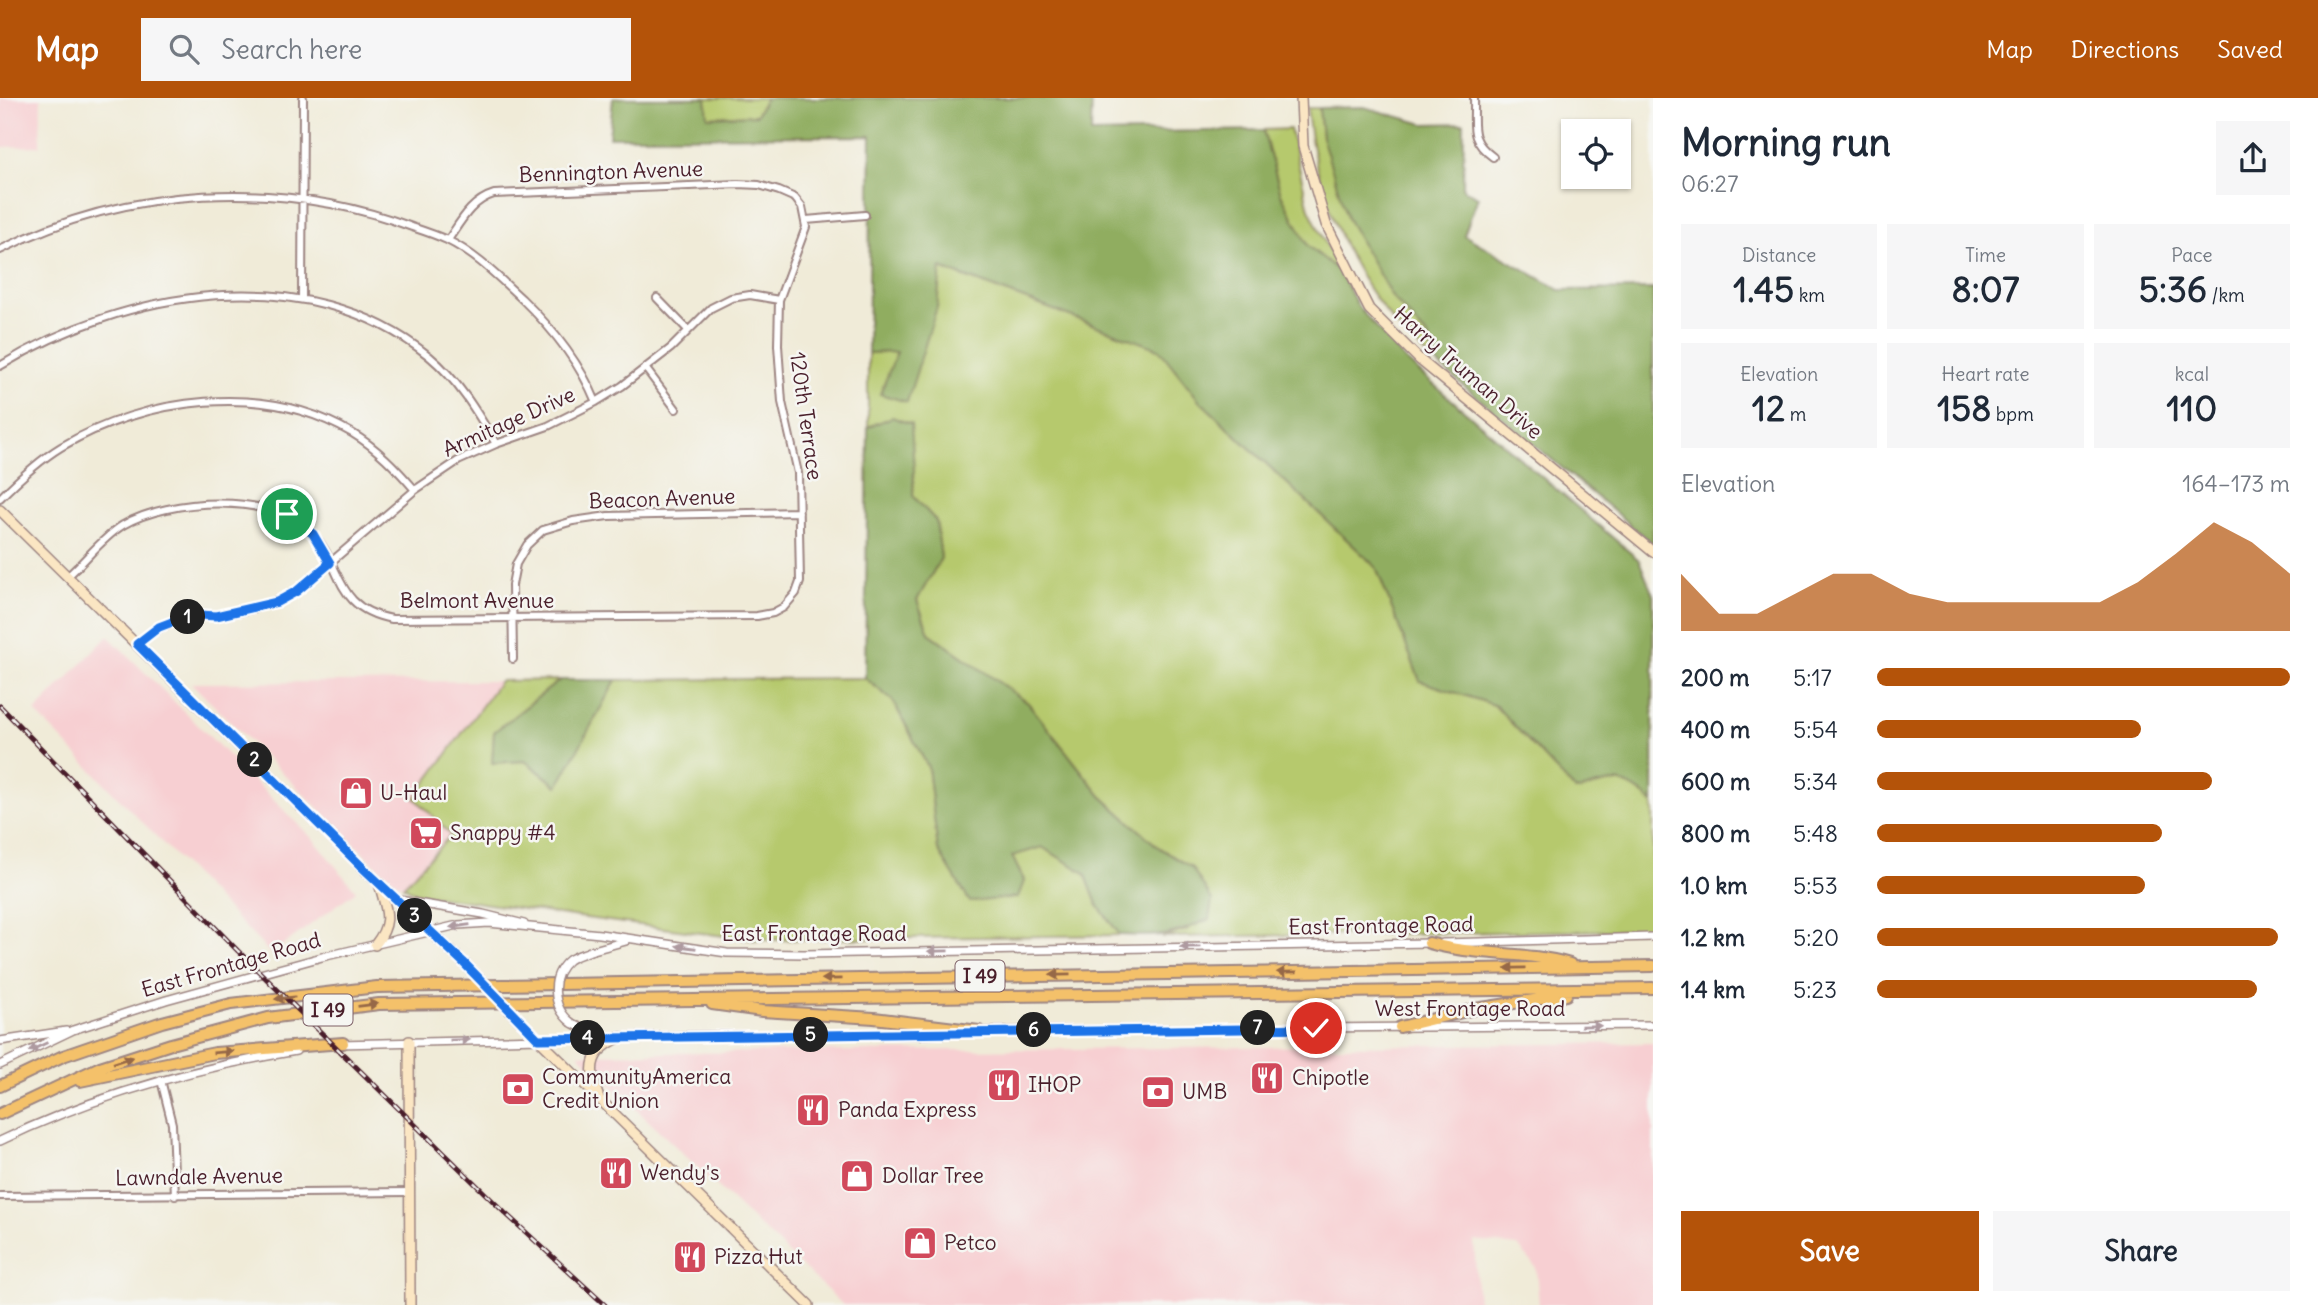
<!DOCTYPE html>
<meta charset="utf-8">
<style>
body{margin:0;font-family:Delius,sans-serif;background:#f6f6f7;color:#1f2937;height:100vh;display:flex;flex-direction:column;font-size:26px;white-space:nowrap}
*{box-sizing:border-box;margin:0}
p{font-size:23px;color:#747a83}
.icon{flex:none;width:38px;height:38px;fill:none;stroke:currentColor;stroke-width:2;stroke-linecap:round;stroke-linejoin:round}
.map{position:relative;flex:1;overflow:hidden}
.panel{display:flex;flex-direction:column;background:#fff;width:665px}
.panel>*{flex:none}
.buttons{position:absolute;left:1561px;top:21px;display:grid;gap:14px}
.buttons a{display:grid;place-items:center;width:70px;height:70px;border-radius:0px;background:#fff;box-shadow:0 2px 5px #0004;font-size:35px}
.pin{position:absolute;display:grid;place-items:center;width:60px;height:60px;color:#fff;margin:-30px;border:4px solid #fff;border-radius:50%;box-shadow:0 2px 7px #0007}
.km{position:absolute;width:35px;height:35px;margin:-18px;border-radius:50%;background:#222;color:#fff;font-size:19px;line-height:35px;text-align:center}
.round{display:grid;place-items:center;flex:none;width:74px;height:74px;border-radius:0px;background:#f6f6f7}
.summary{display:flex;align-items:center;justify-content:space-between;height:119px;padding:0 28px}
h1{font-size:38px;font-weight:800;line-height:52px}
.figures{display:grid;grid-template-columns:repeat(3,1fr);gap:10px;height:119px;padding:7px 28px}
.figures div{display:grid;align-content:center;border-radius:0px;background:#f6f6f7;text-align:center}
.figures b{font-size:35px;font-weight:800}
.figures small{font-size:19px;font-weight:400}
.figures p{font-size:19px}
.chart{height:196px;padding:14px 28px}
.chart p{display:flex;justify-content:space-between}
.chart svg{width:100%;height:126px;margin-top:7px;fill:#b45309;opacity:.7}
.button{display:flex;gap:14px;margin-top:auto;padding:14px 28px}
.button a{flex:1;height:80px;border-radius:0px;background:#b45309;color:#fff;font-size:28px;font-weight:800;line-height:80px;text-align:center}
.button a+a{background:#f6f6f7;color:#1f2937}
ul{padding:0 28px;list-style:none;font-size:23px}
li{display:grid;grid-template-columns:112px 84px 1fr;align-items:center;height:52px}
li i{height:18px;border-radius:9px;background:#b45309}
header{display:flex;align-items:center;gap:42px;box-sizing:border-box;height:98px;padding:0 35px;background:#b45309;color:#fff}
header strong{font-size:33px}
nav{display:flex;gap:38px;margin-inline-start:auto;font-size:24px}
.search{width:490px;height:63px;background:#f6f6f7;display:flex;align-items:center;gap:18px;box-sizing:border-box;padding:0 24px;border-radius:0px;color:#747a83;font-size:26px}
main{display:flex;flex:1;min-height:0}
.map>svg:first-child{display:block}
.built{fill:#f7cfd2}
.green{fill:#b6c96d;stroke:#80744c;stroke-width:2}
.forest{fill:#90ad60;stroke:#6d6646;stroke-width:2}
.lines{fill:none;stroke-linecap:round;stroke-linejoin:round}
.minor-casing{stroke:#9d8582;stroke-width:10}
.tertiary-casing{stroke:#9d8582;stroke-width:10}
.secondary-casing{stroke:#9d8582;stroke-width:12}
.motorway-casing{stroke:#9d8582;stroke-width:14}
.minor{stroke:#fff;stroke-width:6}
.tertiary{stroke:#fff;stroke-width:7}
.secondary{stroke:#fbe6c3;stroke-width:9}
.motorway{stroke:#f4c16a;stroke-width:10}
.rail-casing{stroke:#4a1f2b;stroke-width:5}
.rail{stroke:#f6f6f2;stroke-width:2.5;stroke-dasharray:8;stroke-linecap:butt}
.tertiary-bridge-casing{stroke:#9d8582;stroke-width:10;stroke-linecap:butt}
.secondary-bridge-casing{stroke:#9d8582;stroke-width:12;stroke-linecap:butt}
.tertiary-bridge{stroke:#fff;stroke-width:7}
.secondary-bridge{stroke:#fbe6c3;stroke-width:9}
.oneway{fill:#ae9aa0}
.oneway2{fill:#966847}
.route-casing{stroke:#fff;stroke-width:14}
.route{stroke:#1a73e8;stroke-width:9}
.labels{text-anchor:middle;stroke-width:5;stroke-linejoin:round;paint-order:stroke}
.shield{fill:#f6f6f2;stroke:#7e6067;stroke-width:2}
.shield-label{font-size:19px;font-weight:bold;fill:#4a1f2b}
.street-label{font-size:21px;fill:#4a1f2b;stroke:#f6f6f2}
.poi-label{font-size:21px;fill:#4a1f2b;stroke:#f6f6f2;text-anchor:start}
</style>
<header>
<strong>Map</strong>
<div class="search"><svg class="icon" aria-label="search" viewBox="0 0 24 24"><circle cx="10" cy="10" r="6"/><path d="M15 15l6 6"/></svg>Search here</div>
<nav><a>Map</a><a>Directions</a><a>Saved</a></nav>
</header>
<main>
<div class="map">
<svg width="1653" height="1207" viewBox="0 0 1653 1207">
<rect width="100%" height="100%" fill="#f6f6f2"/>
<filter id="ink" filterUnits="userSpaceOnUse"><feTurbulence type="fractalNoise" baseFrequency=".0143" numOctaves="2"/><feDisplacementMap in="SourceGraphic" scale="14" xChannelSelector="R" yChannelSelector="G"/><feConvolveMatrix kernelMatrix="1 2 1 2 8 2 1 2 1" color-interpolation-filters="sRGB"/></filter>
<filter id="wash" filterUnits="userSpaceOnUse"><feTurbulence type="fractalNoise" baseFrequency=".00686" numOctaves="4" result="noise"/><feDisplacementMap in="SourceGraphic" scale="28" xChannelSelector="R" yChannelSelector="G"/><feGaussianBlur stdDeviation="1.57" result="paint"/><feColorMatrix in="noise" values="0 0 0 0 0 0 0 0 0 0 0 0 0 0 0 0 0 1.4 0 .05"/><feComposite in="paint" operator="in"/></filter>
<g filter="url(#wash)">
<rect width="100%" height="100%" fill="#f0ebd8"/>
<path class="built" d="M0 0H41L40 48 0 49Z
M108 538 314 742 356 793 271 856 35 614Z
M500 583 415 700 451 737 403 788 389 780 191 585Z
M1653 945V1207H1539L1536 1170 1518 1148 1474 1143 1478 1207H843L578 956Z"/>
<path class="green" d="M706 0H766L756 17 707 19Z
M1307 10H1319L1322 39 1392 199 1429 240 1434 263C1420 250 1404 236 1392 222 1343 163 1314 85 1307 10Z
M1290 31 1309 111 1339 173 1308 149 1281 96 1263 32Z
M940 170 1159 251 1200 303 1376 469 1420 583 1494 607 1576 693C1613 683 1623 676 1653 705V832L1162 839 1187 832 1192 770 1158 749 1101 698 1028 605 929 535 917 502 941 460 936 423 913 398 914 372 868 329V255L897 254 937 209Z
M865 580 893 603 928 669 938 752 970 803 1017 799 1024 782 1012 758 1042 749 1085 775 1097 806 1120 837 755 842 586 820 419 796 403 788 451 737 415 700 500 583 560 582 494 634 493 665 525 663 557 688 616 582Z"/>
<path class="forest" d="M613 0H706L708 19 756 17 766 0H1092L1091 35 1263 32 1281 96 1308 148 1339 173 1359 210 1405 262 1639 462 1653 497V705C1623 676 1613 683 1576 693L1495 607 1420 583 1376 469 1200 303 1159 251 941 170 937 209 907 304 880 296 897 254 868 255 871 38 609 39Z
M1364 9 1424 26 1464 25 1463 91 1478 99 1464 137 1560 192 1653 191V446L1434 263 1429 240 1392 199 1347 120 1322 39 1319 10Z
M892 319 911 326 914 372 913 398 936 423 941 460 917 502 929 535 1028 605 1101 698 1158 749 1192 770 1212 802 1209 821C1172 839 1160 839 1120 837L1097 806 1085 775 1042 749 1012 758 1024 783 1018 799 970 804 938 752 928 669 893 603 865 580 868 329Z
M560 582H616L558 688 525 663 492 665 494 634Z"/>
</g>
<g filter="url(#ink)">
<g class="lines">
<g class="minor-casing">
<path id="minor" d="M1474 0C1475 28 1468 41 1493 59
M806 122 865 117
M0 152C127 88 279 79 412 129 424 133 436 137 447 142 476 156 499 180 522 201 552 230 580 265 596 304
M657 200 688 232
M302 201 303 0
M0 268C125 192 307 159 429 258 458 282 477 314 496 346
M646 271 676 311
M0 400C19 381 38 363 61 349 145 299 265 283 352 335 377 350 396 370 415 392
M68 478C86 462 102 440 123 427 169 400 273 394 312 435 344 469 333 510 392 521L757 518 773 515 784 509 796 495 800 484 798 375 782 304 778 247 779 202 806 129 802 109 795 100 779 93 759 87 738 86 494 96C471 103 461 123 448 142
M137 546C151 536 163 526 180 521 193 517 205 519 218 517 247 514 272 507 297 493L415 392 458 363 496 346 548 328 596 304 622 288 671 250 711 210 731 200 750 197 779 202
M513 561 512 487 516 466 527 447 543 432 573 423 608 418 799 414
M161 982 172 1026 175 1098
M0 1098 410 1094"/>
</g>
<g class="tertiary-casing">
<path id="tertiary" d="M399 802 483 816 524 826
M1443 845 1653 839
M590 853 626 843
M572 925 596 938
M0 943 66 933
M339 946 708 937H924L979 933 1653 927
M0 967 73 932 166 902 322 859 458 827 489 825 600 836 727 855 804 856 1431 845
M0 1043C93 998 194 970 296 953"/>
</g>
<g class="secondary-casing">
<path id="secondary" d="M1301 0 1303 48 1326 126 1369 211 1420 262 1653 454
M0 412 363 770 463 864
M375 847C394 823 386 812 379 785
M521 924 809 1207
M409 943 410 1207
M598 997C587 968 591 952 621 939"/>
</g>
<g class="motorway-casing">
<path id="motorway" d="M1429 845C1475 858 1524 853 1570 866
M712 906 762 913 874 920 979 933
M1400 929 1475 911 1566 897
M80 983 215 955 343 945
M0 988 63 958 162 924 231 906 377 889 1653 868
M0 1016 100 969 171 946 268 920 379 906 1653 890"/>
</g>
<use href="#minor" class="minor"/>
<use href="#tertiary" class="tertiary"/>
<use href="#secondary" class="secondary"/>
<use href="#motorway" class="motorway"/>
<g class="rail-casing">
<path id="rail" d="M0 608 238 853 505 1115 605 1207"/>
</g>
<use href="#rail" class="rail"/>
<g class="tertiary-bridge-casing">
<path id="tertiary-bridge" d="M572 925C552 910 549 879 569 862 575 858 583 856 590 853"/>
</g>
<g class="secondary-bridge-casing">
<path id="secondary-bridge" d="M463 864 521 924"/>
</g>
<use href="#tertiary-bridge" class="tertiary-bridge"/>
<use href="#secondary-bridge" class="secondary-bridge"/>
</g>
<defs><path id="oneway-solid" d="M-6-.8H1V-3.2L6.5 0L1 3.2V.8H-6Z" transform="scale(1.75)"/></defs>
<g class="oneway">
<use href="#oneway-solid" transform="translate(460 828) rotate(172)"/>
<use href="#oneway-solid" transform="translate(686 849) rotate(-172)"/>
<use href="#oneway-solid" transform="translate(1190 849) rotate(179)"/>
<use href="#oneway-solid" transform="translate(938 853) rotate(179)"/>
<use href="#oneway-solid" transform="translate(1591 928) rotate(-1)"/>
<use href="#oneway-solid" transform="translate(460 942) rotate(-1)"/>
<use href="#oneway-solid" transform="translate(38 949) rotate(154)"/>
</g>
<g class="oneway2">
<use href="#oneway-solid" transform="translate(1515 870) rotate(179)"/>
<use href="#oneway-solid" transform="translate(1287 874) rotate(179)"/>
<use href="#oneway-solid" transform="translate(1060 877) rotate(179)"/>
<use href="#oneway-solid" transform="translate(832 881) rotate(179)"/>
<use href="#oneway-solid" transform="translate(285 900) rotate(174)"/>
<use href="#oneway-solid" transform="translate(368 907) rotate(-7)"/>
<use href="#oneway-solid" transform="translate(223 954) rotate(-5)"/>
<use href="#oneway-solid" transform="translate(123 962) rotate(-18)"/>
</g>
</g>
<g class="lines" filter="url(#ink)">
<g class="route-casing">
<path id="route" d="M287 416 313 436 330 465 297 493 277 504 216 518 200 517 180 521 159 529 137 546 363 770 463 864 538 941 1316 930"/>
</g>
<use href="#route" class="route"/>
</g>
<defs>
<g id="shop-square" transform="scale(1.75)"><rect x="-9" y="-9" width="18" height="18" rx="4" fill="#d1495b" stroke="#f6f6f2"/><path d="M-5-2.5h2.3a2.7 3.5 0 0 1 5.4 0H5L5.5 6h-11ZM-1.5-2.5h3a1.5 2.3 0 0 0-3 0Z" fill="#fff"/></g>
<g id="supermarket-square" transform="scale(1.75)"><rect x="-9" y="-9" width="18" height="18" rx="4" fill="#d1495b" stroke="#f6f6f2"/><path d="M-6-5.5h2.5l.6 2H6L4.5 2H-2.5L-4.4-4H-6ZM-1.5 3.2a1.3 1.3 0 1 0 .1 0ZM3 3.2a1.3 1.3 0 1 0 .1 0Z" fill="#fff"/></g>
<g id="restaurant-square" transform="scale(1.75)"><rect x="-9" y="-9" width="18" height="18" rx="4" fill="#d1495b" stroke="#f6f6f2"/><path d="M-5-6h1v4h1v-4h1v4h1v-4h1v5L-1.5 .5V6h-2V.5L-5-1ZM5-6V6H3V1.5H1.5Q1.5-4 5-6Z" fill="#fff"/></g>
<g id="bank-square" transform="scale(1.75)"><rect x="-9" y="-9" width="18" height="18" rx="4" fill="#d1495b" stroke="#f6f6f2"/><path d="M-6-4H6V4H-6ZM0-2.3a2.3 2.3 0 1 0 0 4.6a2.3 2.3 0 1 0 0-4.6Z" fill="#fff"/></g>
</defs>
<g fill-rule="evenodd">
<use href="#shop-square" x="356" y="695"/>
<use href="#supermarket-square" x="426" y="735"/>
<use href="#restaurant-square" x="1267" y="980"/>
<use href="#restaurant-square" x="1004" y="987"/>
<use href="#bank-square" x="518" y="991"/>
<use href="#bank-square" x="1158" y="994"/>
<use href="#restaurant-square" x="813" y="1012"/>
<use href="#restaurant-square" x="616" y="1075"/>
<use href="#shop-square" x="857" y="1078"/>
<use href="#shop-square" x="920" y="1145"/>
<use href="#restaurant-square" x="690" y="1159"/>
</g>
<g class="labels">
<g class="shield">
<rect x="955.5" y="862.5" width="49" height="31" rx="5"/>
<rect x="303.5" y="896.5" width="49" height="31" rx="5"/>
</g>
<g class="shield-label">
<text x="980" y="885">I 49</text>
<text x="328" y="919">I 49</text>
</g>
<g class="street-label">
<text transform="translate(611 74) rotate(-2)" y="7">Bennington Avenue</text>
<text transform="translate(1468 275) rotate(41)" y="7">Harry Truman Drive</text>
<text transform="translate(806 318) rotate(82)" y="7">120th Terrace</text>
<text transform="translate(509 324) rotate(-24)" y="7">Armitage Drive</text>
<text transform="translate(662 401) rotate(-2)" y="7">Beacon Avenue</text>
<text x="477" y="510">Belmont Avenue</text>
<text transform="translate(1381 828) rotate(-1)" y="7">East Frontage Road</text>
<text x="814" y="843">East Frontage Road</text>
<text transform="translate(231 867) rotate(-16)" y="7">East Frontage Road</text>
<text x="1470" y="918">West Frontage Road</text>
<text transform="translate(199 1079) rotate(-1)" y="7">Lawndale Avenue</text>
</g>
<g class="poi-label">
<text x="380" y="702">U-Haul</text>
<text x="450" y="742">Snappy #4</text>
<text x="542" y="986">CommunityAmerica<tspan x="542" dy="24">Credit Union</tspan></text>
<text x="1292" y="987">Chipotle</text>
<text x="1028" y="994">IHOP</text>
<text x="1182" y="1001">UMB</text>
<text x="838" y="1019">Panda Express</text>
<text x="640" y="1082">Wendy's</text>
<text x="882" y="1085">Dollar Tree</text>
<text x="944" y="1152">Petco</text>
<text x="714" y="1166">Pizza Hut</text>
</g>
</g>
</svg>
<div class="buttons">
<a><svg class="icon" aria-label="locate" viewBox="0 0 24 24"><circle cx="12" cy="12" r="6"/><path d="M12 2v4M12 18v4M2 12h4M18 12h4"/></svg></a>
</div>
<div class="pin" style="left:287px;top:416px;background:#1e9e55"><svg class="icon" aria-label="arrive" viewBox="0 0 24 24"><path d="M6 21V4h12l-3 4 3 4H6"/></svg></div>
<div class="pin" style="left:1316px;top:930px;background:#d93025"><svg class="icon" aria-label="check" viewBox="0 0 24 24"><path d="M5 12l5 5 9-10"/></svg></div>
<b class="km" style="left:188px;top:519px">1</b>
<b class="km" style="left:255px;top:662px">2</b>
<b class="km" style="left:415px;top:818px">3</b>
<b class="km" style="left:588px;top:940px">4</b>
<b class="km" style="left:811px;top:937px">5</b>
<b class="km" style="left:1034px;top:932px">6</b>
<b class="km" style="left:1258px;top:930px">7</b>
</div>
<section class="panel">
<div class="summary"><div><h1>Morning run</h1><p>06:27</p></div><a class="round"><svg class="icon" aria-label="share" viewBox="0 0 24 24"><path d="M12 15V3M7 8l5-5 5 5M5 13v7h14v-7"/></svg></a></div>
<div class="figures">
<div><p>Distance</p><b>1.45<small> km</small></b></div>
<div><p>Time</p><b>8:07</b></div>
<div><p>Pace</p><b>5:36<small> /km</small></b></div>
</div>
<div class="figures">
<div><p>Elevation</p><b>12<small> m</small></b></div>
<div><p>Heart rate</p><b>158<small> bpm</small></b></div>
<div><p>kcal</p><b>110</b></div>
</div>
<div class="chart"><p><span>Elevation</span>164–173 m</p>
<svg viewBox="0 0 160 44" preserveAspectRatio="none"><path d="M0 44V24L10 38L20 38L30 31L40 24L50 24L60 31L70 34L80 34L90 34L100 34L110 34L120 27L130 17L140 6L150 13L160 24V44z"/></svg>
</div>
<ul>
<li><b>200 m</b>5:17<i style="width:100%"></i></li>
<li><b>400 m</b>5:54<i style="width:64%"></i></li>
<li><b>600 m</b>5:34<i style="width:81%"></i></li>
<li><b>800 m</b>5:48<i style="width:69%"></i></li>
<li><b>1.0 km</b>5:53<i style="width:65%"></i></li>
<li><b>1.2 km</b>5:20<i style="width:97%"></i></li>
<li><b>1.4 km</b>5:23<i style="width:92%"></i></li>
</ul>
<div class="button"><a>Save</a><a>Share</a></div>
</section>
</main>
